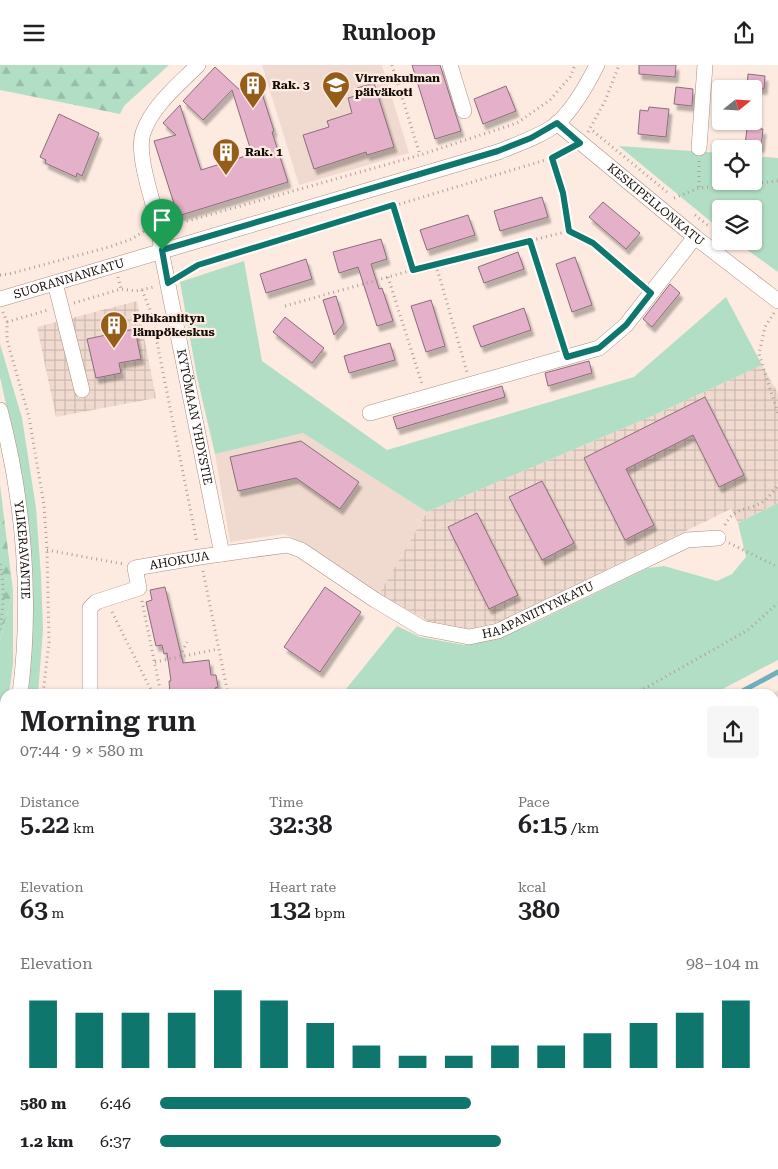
<!DOCTYPE html>
<meta charset="utf-8">
<style>
body{margin:0;font-family:"Roboto Serif",serif;background:#f6f6f6;color:#202124;height:100vh;display:flex;flex-direction:column;font-size:19px;white-space:nowrap}
*{box-sizing:border-box;margin:0}
p{font-size:16px;color:#757577}
.icon{flex:none;width:28px;height:28px;fill:none;stroke:currentColor;stroke-width:2;stroke-linecap:round;stroke-linejoin:round}
.map{position:relative;flex:1;overflow:hidden}
.drawer{position:absolute;left:0px;top:624px;width:779px;height:481px;display:flex;flex-direction:column;background:#fff;border-radius:15px 15px 0 0;box-shadow:0 1px 4px #0004}
.drawer>*{flex:none}
.needle{width:32px;rotate:72deg}
.buttons{position:absolute;left:712px;top:15px;display:grid;gap:10px}
.buttons a{display:grid;place-items:center;width:50px;height:50px;border-radius:5px;background:#fff;box-shadow:0 1px 4px #0004;font-size:25px}
.pin{position:absolute;display:grid;place-items:center;width:42px;height:42px;color:#fff;margin:-51px -21px;border-radius:50% 50% 50% 0;rotate:-45deg;box-shadow:0 0 5px #0007}
.pin .icon{rotate:45deg}
.round{display:grid;place-items:center;flex:none;width:52px;height:52px;border-radius:5px;background:#f6f6f6}
.headline{display:flex;align-items:center;justify-content:space-between;height:85px;padding:0 20px}
h1{font-size:28px;font-weight:600;line-height:38px}
.stats{display:grid;grid-template-columns:repeat(3,1fr);gap:8px;height:85px;padding:5px 20px}
.stats div{display:grid;align-content:center}
.stats b{font-size:25px;font-weight:600}
.stats small{font-size:14px;font-weight:400}
.stats p{font-size:14px}
.chart{height:140px;padding:10px 20px}
.chart p{display:flex;justify-content:space-between}
.chart svg{width:100%;height:90px;margin-top:5px;stroke:#0f766e;stroke-width:6}
ul{padding:0 20px;list-style:none;font-size:16px}
li{display:grid;grid-template-columns:80px 60px 1fr;align-items:center;height:38px}
li i{height:12px;border-radius:6px;background:#0f766e}
header{display:flex;justify-content:space-between;align-items:center;height:65px;padding:0 20px;background:#fff;font-size:22px;font-weight:600}
.map>svg:first-child{display:block}
.built{fill:#f0dacf}
.industrial{fill:url(#industrial-grid)}
.green{fill:#b2dec5}
.forest{fill:url(#forest-firs)}
.lines{fill:none;stroke-linecap:round;stroke-linejoin:round}
.stream{stroke:#6eb0bb;stroke-width:5}
.building{fill:#e5b0c9;stroke:#8a6e7b;filter:url(#shadow)}
.minor-casing{stroke:#ab8f80;stroke-width:16}
.path{stroke:#ae9f97;stroke-width:3;stroke-dasharray:1 4;stroke-linecap:butt}
.minor{stroke:#fff;stroke-width:15}
.rail-casing{stroke:#493d37;stroke-width:5.5}
.rail{stroke:#fdebe1;stroke-width:4;stroke-dasharray:11;stroke-linecap:butt}
.route-casing{stroke:#fff;stroke-width:10}
.route{stroke:#0f766e;stroke-width:6}
.labels{text-anchor:middle;stroke-width:4.5;stroke-linejoin:round;paint-order:stroke}
.poi-label{font-size:12px;font-weight:bold;fill:#150b06;stroke:#fdebe1;text-anchor:start}
.street-label{font-size:12px;fill:#150b06;stroke:#fdebe1}
</style>
<header><svg class="icon" aria-label="menu" viewBox="0 0 24 24"><path d="M4 6h16M4 12h16M4 18h16"/></svg>Runloop<svg class="icon" aria-label="share" viewBox="0 0 24 24"><path d="M12 15V3M7 8l5-5 5 5M5 13v7h14v-7"/></svg></header>
<div class="map">
<svg width="778" height="1104" viewBox="0 0 778 1104">
<defs>
<pattern id="industrial-grid" width="8" height="8" patternUnits="userSpaceOnUse" patternTransform="scale(1.25)"><rect width="8" height="8" fill="#f0dacf"/><path d="M0 4h8M4 0v8" fill="none" stroke="#cdbab0"/></pattern>
<pattern id="forest-firs" width="22" height="20" patternUnits="userSpaceOnUse" patternTransform="scale(1.25)"><rect width="22" height="20" fill="#b2dec5"/><path d="M5 1l3.5 6h-7zM16 11l3.5 6h-7z" fill="#98bda8"/></pattern>
<filter id="shadow"><feDropShadow dx="3" dy="5.5" stdDeviation="1" flood-color="#0004"/></filter>
</defs>
<rect width="100%" height="100%" fill="#fdebe1"/>
<path class="built" d="M262 0H382L409 88 299 120Z
M303 368 427 447 379 529 302 477 284 469 230 477 215 389Z
M778 625V726L774 728V629H772Z
M5 1018V1100H52L46 1104H0V1020Z"/>
<path class="industrial" d="M137 236 156 333 56 352 37 262Z
M762 300 778 328V438L738 458 731 444 498 557 470 564 428 556 379 529 427 447 652 351Z"/>
<path class="green" d="M619 81 721 88V116H754V91L778 93V207L735 176H754V144H721V165Z
M244 196 262 296 387 385 634 312 726 232 762 300 652 351 427 447 303 368 215 389 197 312 180 217Z
M0 279 22 353 36 443 41 511 43 564 38 629H27L29 610 31 506 9 353 0 312Z
M778 438V595L713 629H342L397 561 420 572 464 580 528 561 648 503 664 501 717 516 732 509 746 492 738 458Z
M13 526V599L9 629H5V657L0 693V576Z
M778 762V896H774V763Z
M0 911 5 941V975L0 978Z"/>
<path class="forest" d="M0 0H169L124 41 120 49 0 25Z
M0 420 13 526 0 576Z
M111 1100H715V1104H103Z"/>
<g class="lines">
<path class="stream" d="M737 629 778 607
M0 982 5 980
M574 1100 575 1104"/>
</g>
<path class="building" d="M412 0H440L461 66 435 74Z
M639 0H676L675 12 639 9Z
M215 2 243 28 260 22 274 66 272 67 288 117 178 151 154 76 176 70 163 58 180 40 201 105 252 89 232 25 203 55 183 36Z
M748 9 765 11 764 24 747 22Z
M374 18 394 82 367 90 366 87 314 104 303 70 329 62 327 56 352 48 348 33 359 30 357 23Z
M506 21 516 46 483 59 474 34Z
M676 22 693 24 692 41 674 39Z
M649 42 669 44 666 72 638 69 640 45 648 46Z
M59 49 99 68 82 111 77 108 76 112 45 98 46 95 40 92Z
M747 63 763 64 761 82 745 80Z
M542 132 548 152 500 166 494 146Z
M603 137 640 168 626 184 589 152Z
M468 150 475 170 427 185 420 165Z
M381 174 387 194 371 199 379 224 382 223 393 256 377 261 358 202 339 208 333 187Z
M518 187 524 204 484 218 478 202Z
M575 192 592 240 572 247 556 199Z
M306 194 312 214 266 228 260 209Z
M670 219 680 228 652 262 643 254Z
M336 231 344 258 334 270 323 235Z
M431 235 445 281 426 287 411 241Z
M524 243 531 265 481 282 473 261Z
M285 252 324 283 312 298 273 267Z
M135 264 141 294 119 298 121 308 96 313 87 274Z
M390 278 395 295 349 308 344 291Z
M589 296 592 308 548 321 545 308Z
M502 321 505 332 397 364 393 352Z
M705 332 744 410 719 422 693 370 626 404 654 460 625 475 584 393Z
M301 376 359 417 340 444 296 413 238 426 230 392Z
M542 416 574 478 542 495 509 432Z
M477 448 518 530 489 544 448 462Z
M165 522 183 598 209 595 211 610H216L218 622 215 623 216 629H170L169 616H171L167 588 164 589 162 580 156 581 146 537 152 535 150 525Z
M325 522 361 547 320 607 284 582Z"/>
<g class="lines">
<g class="minor-casing">
<g id="minor">
<path id="s1" d="M198 0C178 20 152 41 143 68 136 89 153 136 158 158 160 167 161 176 161 185L222 489"/>
<path d="M450 0 464 46"/>
<path id="s2" d="M557 58 695 172 778 236"/>
<path d="M699 83 705 0"/>
<path d="M55 218 82 325"/>
<path id="s3" d="M0 234 498 87C515 80 544 70 558 58 574 43 587 20 597 0"/>
<path id="s4" d="M0 345C24 435 32 536 20 629"/>
<path d="M370 348 599 283 626 260 695 172"/>
<path id="s5" d="M90 629V543L96 537 139 523 135 503 200 492 287 480 301 485 375 535 422 563 469 572 498 566 687 475 718 473"/>
<path d="M5 825V862"/>
<path d="M58 1100 59 1104"/>
</g>
</g>
<path class="path" d="M392 0 420 90
M593 66 667 127
M588 67 605 36 619 0
M552 93 563 128 569 166
M699 96V123
M674 133 699 123 778 116
M393 140 413 205
M695 150 710 162
M172 159 191 155 420 90 517 58 550 35 570 12 575 0
M530 176 564 280
M436 200 467 307
M0 210 9 209 109 182 132 174 144 166
M181 210 198 200 552 93 566 85
M118 212 121 224
M388 212 422 319
M142 225 151 247 197 478
M74 238 121 224 136 226 154 222
M285 241 413 205 569 166 593 179 641 220
M3 247 7 257V275L29 352 44 440 47 485 49 577 43 629
M774 248 765 262 759 289 778 349
M7 257 48 245
M725 460C734 442 746 446 761 438 767 435 773 426 778 421
M729 478 778 502
M47 485 123 499
M0 499C5 522 3 544 0 567
M203 506 228 629
M142 536 161 629
M112 547 153 629
M180 591 187 577
M155 597 218 584
M635 629 748 565 778 538
M774 638 778 635
M774 743 778 741
M0 993 5 991
M76 1100 77 1104
M81 1104 84 1100"/>
<use href="#minor" class="minor"/>
<g class="rail-casing">
<path id="rail" d="M774 657 778 655
M774 680 778 678
M774 691 778 689
M774 719 778 717
M0 1031 5 1029
M0 1049 5 1047
M0 1060 5 1058
M0 1078 5 1075
M8 1104 15 1100"/>
</g>
<use href="#rail" class="rail"/>
</g>
<g class="lines">
<g class="route-casing">
<path id="route" d="M557 58 580 78 552 93 563 128 569 166 593 178 651 228 626 260 599 283 567 292 530 176 413 205 393 140 198 200 168 218 162 185 498 86 531 73Z"/>
</g>
<use href="#route" class="route"/>
</g>
<defs>
<g id="building-pin" transform="scale(1.4375)"><path d="M0 17L-7.5 6A9.5 9.5 0 1 1 7.5 6Z" fill="#965c1a" stroke="#fdebe1"/><path d="M-4-6H4V6H1V3H-1V6H-4ZM-2.5-4.3h1.7v1.8h-1.7ZM.8-4.3h1.7v1.8H.8ZM-2.5-1h1.7V.8h-1.7ZM.8-1h1.7V.8H.8Z" fill="#fff"/></g>
<g id="school-pin" transform="scale(1.4375)"><path d="M0 17L-7.5 6A9.5 9.5 0 1 1 7.5 6Z" fill="#965c1a" stroke="#fdebe1"/><path d="M0-5L7-2L0 1L-7-2ZM-4 1L0 2.5L4 1V4Q0 6-4 4Z" fill="#fff"/></g>
</defs>
<g fill-rule="evenodd">
<use href="#building-pin" x="253" y="20"/>
<use href="#school-pin" x="336" y="20"/>
<use href="#building-pin" x="226" y="87"/>
<use href="#building-pin" x="114" y="260"/>
</g>
<g class="labels">
<g class="poi-label">
<text x="355" y="17">Virrenkulman<tspan x="355" dy="14">päiväkoti</tspan></text>
<text x="272" y="24">Rak. 3</text>
<text x="245" y="91">Rak. 1</text>
<text x="133" y="257">Pihkaniityn<tspan x="133" dy="14">lämpökeskus</tspan></text>
</g>
<g class="street-label">
<text dy="4" stroke="none"><textPath href="#s2" startOffset="128">KESKIPELLONKATU</textPath></text>
<text dy="4" stroke="none"><textPath href="#s3" startOffset="72">SUORANNANKATU</textPath></text>
<text dy="4" stroke="none"><textPath href="#s1" startOffset="378">KYTÖMAAN YHDYSTIE</textPath></text>
<text dy="4" stroke="none"><textPath href="#s4" startOffset="142">YLIKERAVANTIE</textPath></text>
<text dy="4" stroke="none"><textPath href="#s5" startOffset="205">AHOKUJA</textPath></text>
<text dy="4" stroke="none"><textPath href="#s5" startOffset="595">HAAPANIITYNKATU</textPath></text>
</g>
</g>
</svg>
<div class="buttons">
<a><svg class="needle" viewBox="-14 -14 28 28"><path d="M0-13l5 13h-10z" fill="#e53935"/><path d="M0 13l5-13h-10z" fill="#757577"/></svg></a>
<a><svg class="icon" aria-label="locate" viewBox="0 0 24 24"><circle cx="12" cy="12" r="6"/><path d="M12 2v4M12 18v4M2 12h4M18 12h4"/></svg></a>
<a><svg class="icon" aria-label="layers" viewBox="0 0 24 24"><path d="M12 4l9 5-9 5-9-5zM3 14l9 5 9-5"/></svg></a>
</div>
<div class="pin" style="left:162px;top:185px;background:#1e9e55"><svg class="icon" aria-label="arrive" viewBox="0 0 24 24"><path d="M6 21V4h12l-3 4 3 4H6"/></svg></div>
<section class="drawer">
<div class="headline"><div><h1>Morning run</h1><p>07:44 · 9 × 580 m</p></div><a class="round"><svg class="icon" aria-label="share" viewBox="0 0 24 24"><path d="M12 15V3M7 8l5-5 5 5M5 13v7h14v-7"/></svg></a></div>
<div class="stats">
<div><p>Distance</p><b>5.22<small> km</small></b></div>
<div><p>Time</p><b>32:38</b></div>
<div><p>Pace</p><b>6:15<small> /km</small></b></div>
</div>
<div class="stats">
<div><p>Elevation</p><b>63<small> m</small></b></div>
<div><p>Heart rate</p><b>132<small> bpm</small></b></div>
<div><p>kcal</p><b>380</b></div>
</div>
<div class="chart"><p><span>Elevation</span>98–104 m</p>
<svg viewBox="0 0 160 44" preserveAspectRatio="none"><path d="M5 44V11M15 44V17M25 44V17M35 44V17M45 44V6M55 44V11M65 44V22M75 44V33M85 44V38M95 44V38M105 44V33M115 44V33M125 44V27M135 44V22M145 44V17M155 44V11"/></svg>
</div>
<ul>
<li><b>580 m</b>6:46<i style="width:52%"></i></li>
<li><b>1.2 km</b>6:37<i style="width:57%"></i></li>
</ul>
</section>
</div>
